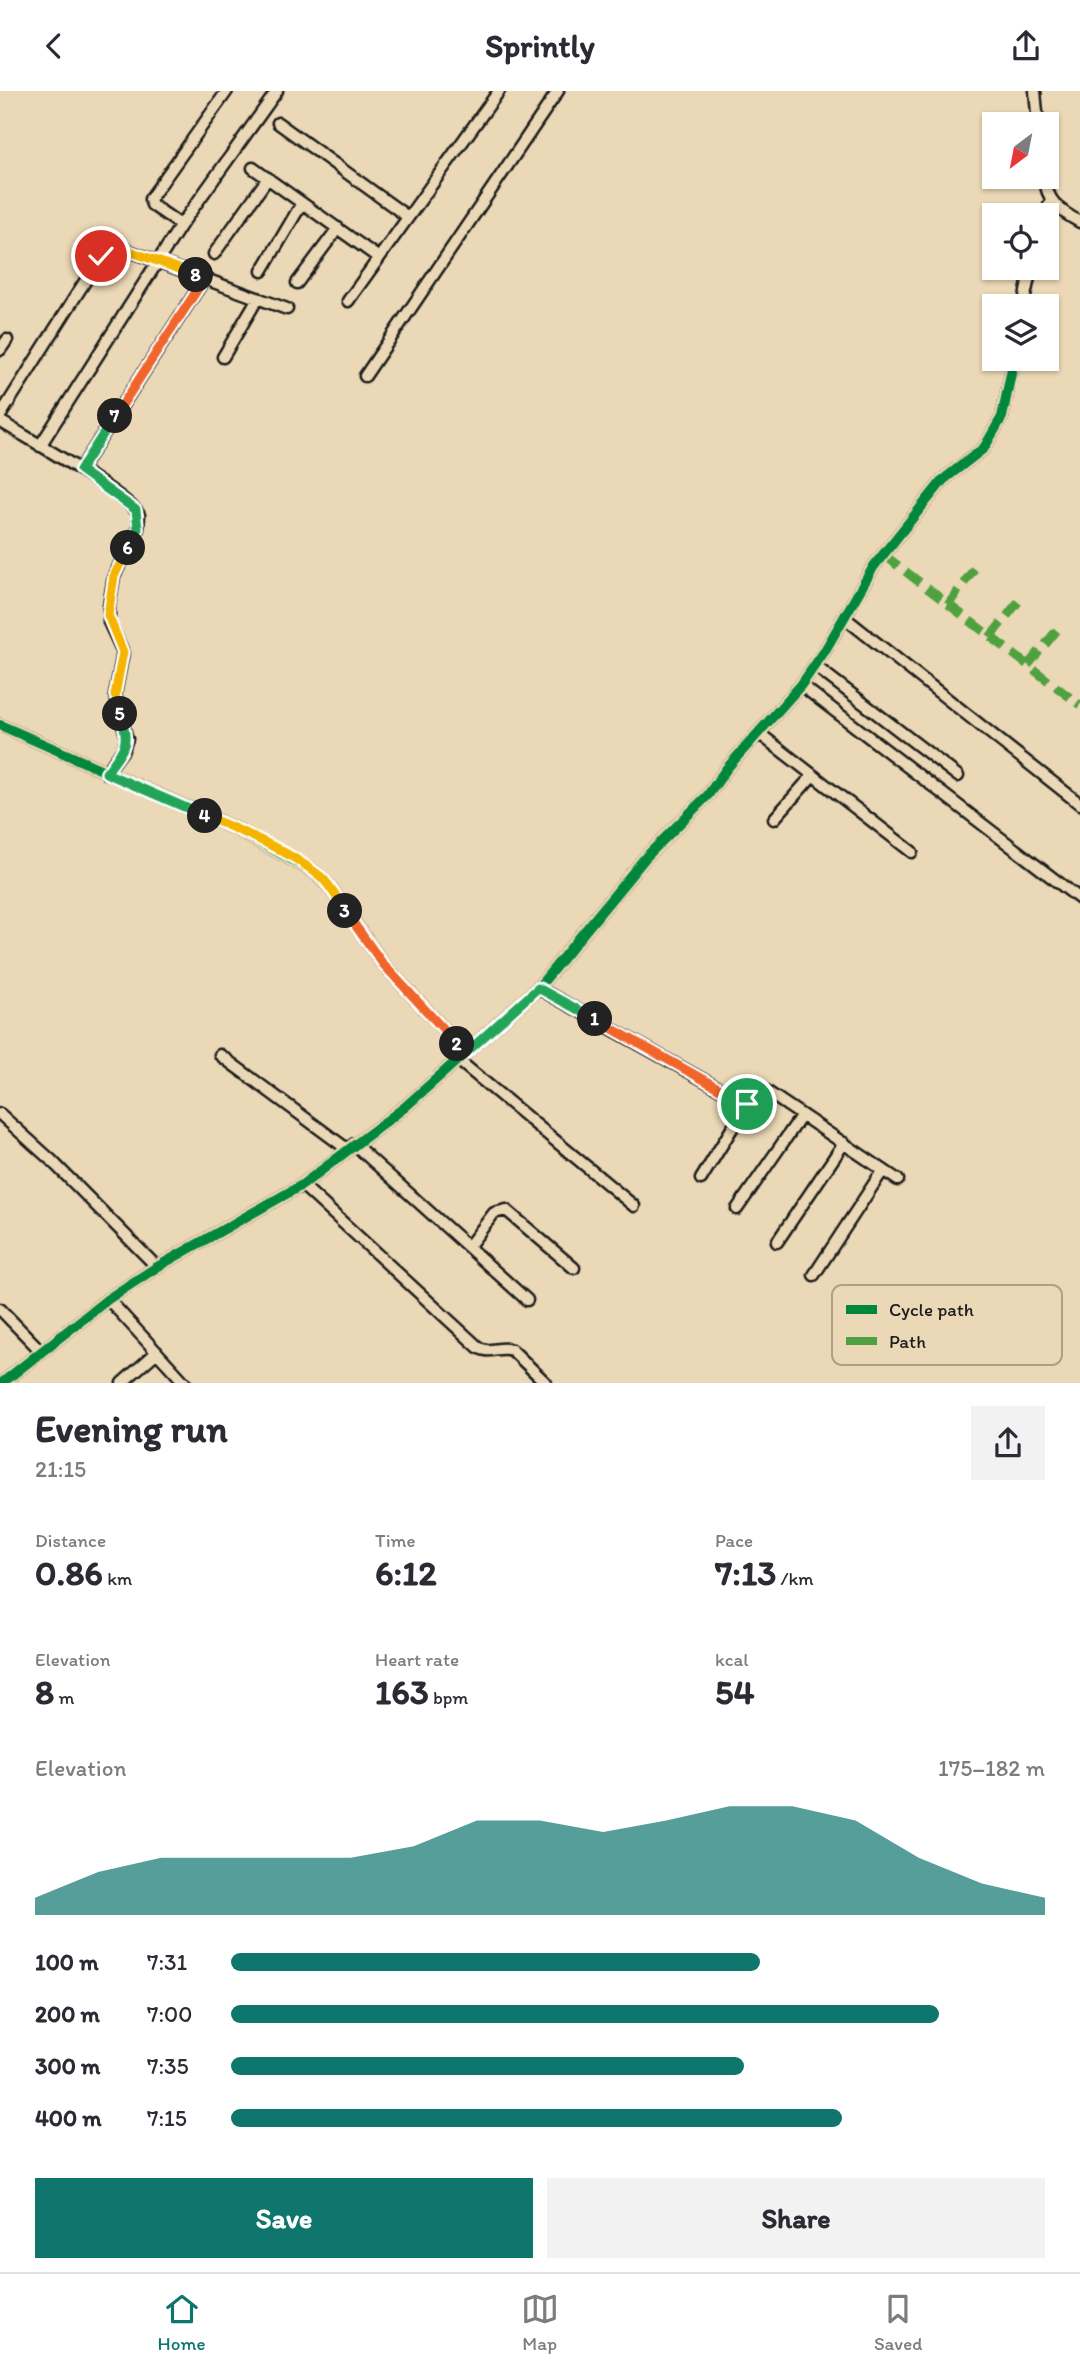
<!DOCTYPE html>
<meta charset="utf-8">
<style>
body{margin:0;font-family:Itim,sans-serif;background:#f2f2f3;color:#2b2b33;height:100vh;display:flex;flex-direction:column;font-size:26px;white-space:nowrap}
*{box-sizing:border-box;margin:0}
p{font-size:23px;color:#7c7c81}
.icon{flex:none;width:38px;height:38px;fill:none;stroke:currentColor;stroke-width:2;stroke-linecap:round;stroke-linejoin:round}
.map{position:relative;height:1292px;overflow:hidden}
.details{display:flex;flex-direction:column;background:#fff;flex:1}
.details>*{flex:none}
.needle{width:46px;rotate:212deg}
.controls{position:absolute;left:982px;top:21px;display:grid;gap:14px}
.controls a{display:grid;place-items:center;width:77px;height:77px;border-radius:0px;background:#fff;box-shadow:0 2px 5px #0004;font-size:35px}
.pin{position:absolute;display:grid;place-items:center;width:60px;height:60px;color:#fff;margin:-30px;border:4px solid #fff;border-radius:50%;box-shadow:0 2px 7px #0007}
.km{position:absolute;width:35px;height:35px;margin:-18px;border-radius:50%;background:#222;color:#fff;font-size:19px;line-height:35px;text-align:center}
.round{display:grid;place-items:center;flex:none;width:74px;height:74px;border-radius:0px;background:#f2f2f3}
.headline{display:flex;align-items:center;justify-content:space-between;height:119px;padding:0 35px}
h1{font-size:38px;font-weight:800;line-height:52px}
.stats{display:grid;grid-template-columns:repeat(3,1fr);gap:10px;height:119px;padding:7px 35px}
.stats div{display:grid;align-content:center}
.stats b{font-size:35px;font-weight:800}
.stats small{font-size:19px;font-weight:400}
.stats p{font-size:19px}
.chart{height:196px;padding:14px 35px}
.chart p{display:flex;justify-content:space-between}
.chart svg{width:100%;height:126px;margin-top:7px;fill:#0f766e;opacity:.7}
.button{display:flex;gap:14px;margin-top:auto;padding:14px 35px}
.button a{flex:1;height:80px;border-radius:0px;background:#0f766e;color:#fff;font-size:28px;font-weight:800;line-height:80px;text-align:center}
.button a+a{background:#f2f2f3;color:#2b2b33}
ul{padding:0 35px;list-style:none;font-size:23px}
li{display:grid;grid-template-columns:112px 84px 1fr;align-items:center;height:52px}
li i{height:18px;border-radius:9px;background:#0f766e}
header{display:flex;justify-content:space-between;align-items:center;height:91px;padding:0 35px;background:#fff;font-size:32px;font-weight:800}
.tabs{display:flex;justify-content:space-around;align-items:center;height:98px;border-top:2px solid #e1e1e2;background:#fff;font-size:19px;color:#7c7c81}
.tabs a{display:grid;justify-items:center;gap:4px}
.tabs .on{color:#0f766e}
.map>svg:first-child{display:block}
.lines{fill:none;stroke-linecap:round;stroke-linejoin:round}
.minor-casing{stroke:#1c1c1c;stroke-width:15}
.minor{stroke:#ebd8b6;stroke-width:10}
.quiet{stroke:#4fa141;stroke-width:9;stroke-dasharray:18 9;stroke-linecap:butt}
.cycleway-casing{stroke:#ebd8b6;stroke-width:15}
.cycleway{stroke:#00873e;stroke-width:10}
.split-1-casing{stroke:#fff;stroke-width:14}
.split-2-casing{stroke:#fff;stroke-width:14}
.split-3-casing{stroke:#fff;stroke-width:14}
.split-4-casing{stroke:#fff;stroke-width:14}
.split-5-casing{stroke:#fff;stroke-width:14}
.split-6-casing{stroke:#fff;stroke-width:14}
.split-7-casing{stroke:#fff;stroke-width:14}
.split-8-casing{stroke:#fff;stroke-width:14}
.split-9-casing{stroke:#fff;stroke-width:14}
.split-1{stroke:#f0652b;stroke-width:9}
.split-2{stroke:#22a559;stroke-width:9}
.split-3{stroke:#f0652b;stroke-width:9}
.split-4{stroke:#f5b400;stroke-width:9}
.split-5{stroke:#22a559;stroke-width:9}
.split-6{stroke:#f5b400;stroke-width:9}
.split-7{stroke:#22a559;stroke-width:9}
.split-8{stroke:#f0652b;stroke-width:9}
.split-9{stroke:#f5b400;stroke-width:9}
.key{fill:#ebd8b6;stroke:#ada088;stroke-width:2}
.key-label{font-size:19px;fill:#1c1c1c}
</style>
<header><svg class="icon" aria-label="back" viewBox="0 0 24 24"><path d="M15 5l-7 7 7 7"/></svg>Sprintly<svg class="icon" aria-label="share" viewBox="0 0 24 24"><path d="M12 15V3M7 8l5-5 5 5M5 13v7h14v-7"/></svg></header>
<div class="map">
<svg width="1080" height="1292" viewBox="0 0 1080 1292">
<rect width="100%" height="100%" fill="#ebd8b6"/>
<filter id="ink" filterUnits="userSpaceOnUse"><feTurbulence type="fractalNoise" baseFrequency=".0143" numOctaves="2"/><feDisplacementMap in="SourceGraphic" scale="14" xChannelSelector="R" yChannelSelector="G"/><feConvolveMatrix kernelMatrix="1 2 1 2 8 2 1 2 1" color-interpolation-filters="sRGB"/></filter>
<g filter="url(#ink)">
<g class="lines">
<g class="minor-casing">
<path id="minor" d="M1035 0 1038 33
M278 32 408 126
M253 77 379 167
M1044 86C1047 110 1059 120 1080 131
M1045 124 1051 109
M181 134 152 114 150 108 227 0
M214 163 268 87
M262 180 302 112
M297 192 338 137
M348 210 499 0
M1023 215 1031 177
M0 259 7 249
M223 266 258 207
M365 285 558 0
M0 325 101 165 110 157H121L287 218
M0 330C25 346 129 404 139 424L138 438 114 485 109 515V531L123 561 115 604 127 648 123 659 106 682
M40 355 181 134 277 0
M80 379 205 187
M845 527 1080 713
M815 575 958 685
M801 594 1080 808
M0 634 238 739 313 780 330 796 383 873 466 962
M760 643 912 761
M774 728 813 684
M538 897 747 1013 758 997 766 1000 898 1089
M220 964 347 1058
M458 969 634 1115
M0 1023 51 1069 157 1176
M354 1053 527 1209
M701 1088 747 1013
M302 1094 478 1256C490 1264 499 1254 512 1259L546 1292
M737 1118 802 1024
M777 1151 844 1052
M468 1156 494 1122 506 1119 574 1177
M814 1184 883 1079
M108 1208 185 1292
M0 1218 40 1259
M2 1292 108 1208 157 1176 302 1094 405 1016 538 897 645 767 708 704 727 677 801 594 824 561 874 475 943 389 984 357 1002 326 1014 268
M122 1292 157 1261"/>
</g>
<use href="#minor" class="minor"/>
<path class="quiet" d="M884 464 1080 614
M948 514 974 478
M990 546 1023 505
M1028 574 1058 538"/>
<g class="cycleway-casing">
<path id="cycleway" d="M0 634 238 739 313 780 330 796 383 873 466 962
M2 1292 108 1208 157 1176 302 1094 405 1016 538 897 645 767 708 704 727 677 801 594 824 561 874 475 943 389 984 357 1002 326 1014 268"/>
</g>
<use href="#cycleway" class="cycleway"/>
</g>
</g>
<g class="lines" filter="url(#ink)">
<g class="split-1-casing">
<path id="split-1" d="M595 928 747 1013"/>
</g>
<g class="split-2-casing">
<path id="split-2" d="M457 953 466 962 538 897 595 928"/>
</g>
<g class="split-3-casing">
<path id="split-3" d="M345 820 383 873 457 953"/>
</g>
<g class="split-4-casing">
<path id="split-4" d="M205 725C241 740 290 760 320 785 331 794 338 809 345 820"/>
</g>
<g class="split-5-casing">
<path id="split-5" d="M120 623C131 653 124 658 106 682L205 725"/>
</g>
<g class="split-6-casing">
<path id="split-6" d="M120 623 115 604 123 561 108 524 114 485 128 457"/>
</g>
<g class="split-7-casing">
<path id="split-7" d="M115 325 80 379 136 419 138 438 128 457"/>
</g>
<g class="split-8-casing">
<path id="split-8" d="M115 325 205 187 196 184"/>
</g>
<g class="split-9-casing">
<path id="split-9" d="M101 165 110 157H121L196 184"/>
</g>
<use href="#split-1" class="split-1"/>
<use href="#split-2" class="split-2"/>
<use href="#split-3" class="split-3"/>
<use href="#split-4" class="split-4"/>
<use href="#split-5" class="split-5"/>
<use href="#split-6" class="split-6"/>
<use href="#split-7" class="split-7"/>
<use href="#split-8" class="split-8"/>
<use href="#split-9" class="split-9"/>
</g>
<rect x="832" y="1194" width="230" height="80" rx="10" class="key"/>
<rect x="846" y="1214" width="31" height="9" fill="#00873e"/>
<rect x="846" y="1246" width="31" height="8" fill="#4fa141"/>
<g class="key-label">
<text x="889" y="1225">Cycle path</text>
<text x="889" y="1257">Path</text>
</g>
</svg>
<div class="controls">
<a><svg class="needle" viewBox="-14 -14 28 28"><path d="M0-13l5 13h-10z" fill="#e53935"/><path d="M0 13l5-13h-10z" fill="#7c7c81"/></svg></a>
<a><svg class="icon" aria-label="locate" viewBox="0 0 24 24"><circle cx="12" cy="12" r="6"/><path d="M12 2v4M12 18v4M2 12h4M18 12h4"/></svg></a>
<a><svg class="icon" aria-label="layers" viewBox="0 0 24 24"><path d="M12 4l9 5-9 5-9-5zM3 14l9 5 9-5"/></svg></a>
</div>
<div class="pin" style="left:747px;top:1013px;background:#1e9e55"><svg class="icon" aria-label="arrive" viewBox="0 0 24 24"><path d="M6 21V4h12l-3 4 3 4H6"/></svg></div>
<div class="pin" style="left:101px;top:165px;background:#d93025"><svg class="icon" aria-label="check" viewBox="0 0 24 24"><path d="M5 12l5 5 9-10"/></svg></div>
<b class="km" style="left:595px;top:928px">1</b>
<b class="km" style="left:457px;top:953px">2</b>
<b class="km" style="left:345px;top:820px">3</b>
<b class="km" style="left:205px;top:725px">4</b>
<b class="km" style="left:120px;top:623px">5</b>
<b class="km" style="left:128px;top:457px">6</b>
<b class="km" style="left:115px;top:325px">7</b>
<b class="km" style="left:196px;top:184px">8</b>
</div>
<section class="details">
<div class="headline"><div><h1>Evening run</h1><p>21:15</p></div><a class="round"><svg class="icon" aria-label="share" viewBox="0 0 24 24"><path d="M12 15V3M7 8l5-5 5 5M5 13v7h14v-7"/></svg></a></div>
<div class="stats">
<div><p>Distance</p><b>0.86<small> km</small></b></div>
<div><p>Time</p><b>6:12</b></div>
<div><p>Pace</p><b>7:13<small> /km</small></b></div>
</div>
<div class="stats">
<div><p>Elevation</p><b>8<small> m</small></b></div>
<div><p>Heart rate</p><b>163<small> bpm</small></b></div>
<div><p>kcal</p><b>54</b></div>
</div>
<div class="chart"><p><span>Elevation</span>175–182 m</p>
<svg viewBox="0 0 160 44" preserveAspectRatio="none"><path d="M0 44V38L10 29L20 24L30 24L40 24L50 24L60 20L70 11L80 11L90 15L100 11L110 6L120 6L130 11L140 24L150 33L160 38V44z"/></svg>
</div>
<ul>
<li><b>100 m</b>7:31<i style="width:65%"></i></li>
<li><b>200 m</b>7:00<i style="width:87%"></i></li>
<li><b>300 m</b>7:35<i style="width:63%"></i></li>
<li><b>400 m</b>7:15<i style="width:75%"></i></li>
</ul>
<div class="button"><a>Save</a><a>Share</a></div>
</section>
<nav class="tabs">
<a class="on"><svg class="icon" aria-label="home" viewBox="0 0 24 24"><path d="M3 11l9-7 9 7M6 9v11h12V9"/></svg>Home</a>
<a><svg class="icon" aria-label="map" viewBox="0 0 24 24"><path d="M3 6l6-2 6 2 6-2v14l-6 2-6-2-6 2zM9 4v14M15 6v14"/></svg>Map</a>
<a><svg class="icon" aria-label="saved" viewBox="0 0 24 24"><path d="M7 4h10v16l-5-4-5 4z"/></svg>Saved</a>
</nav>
